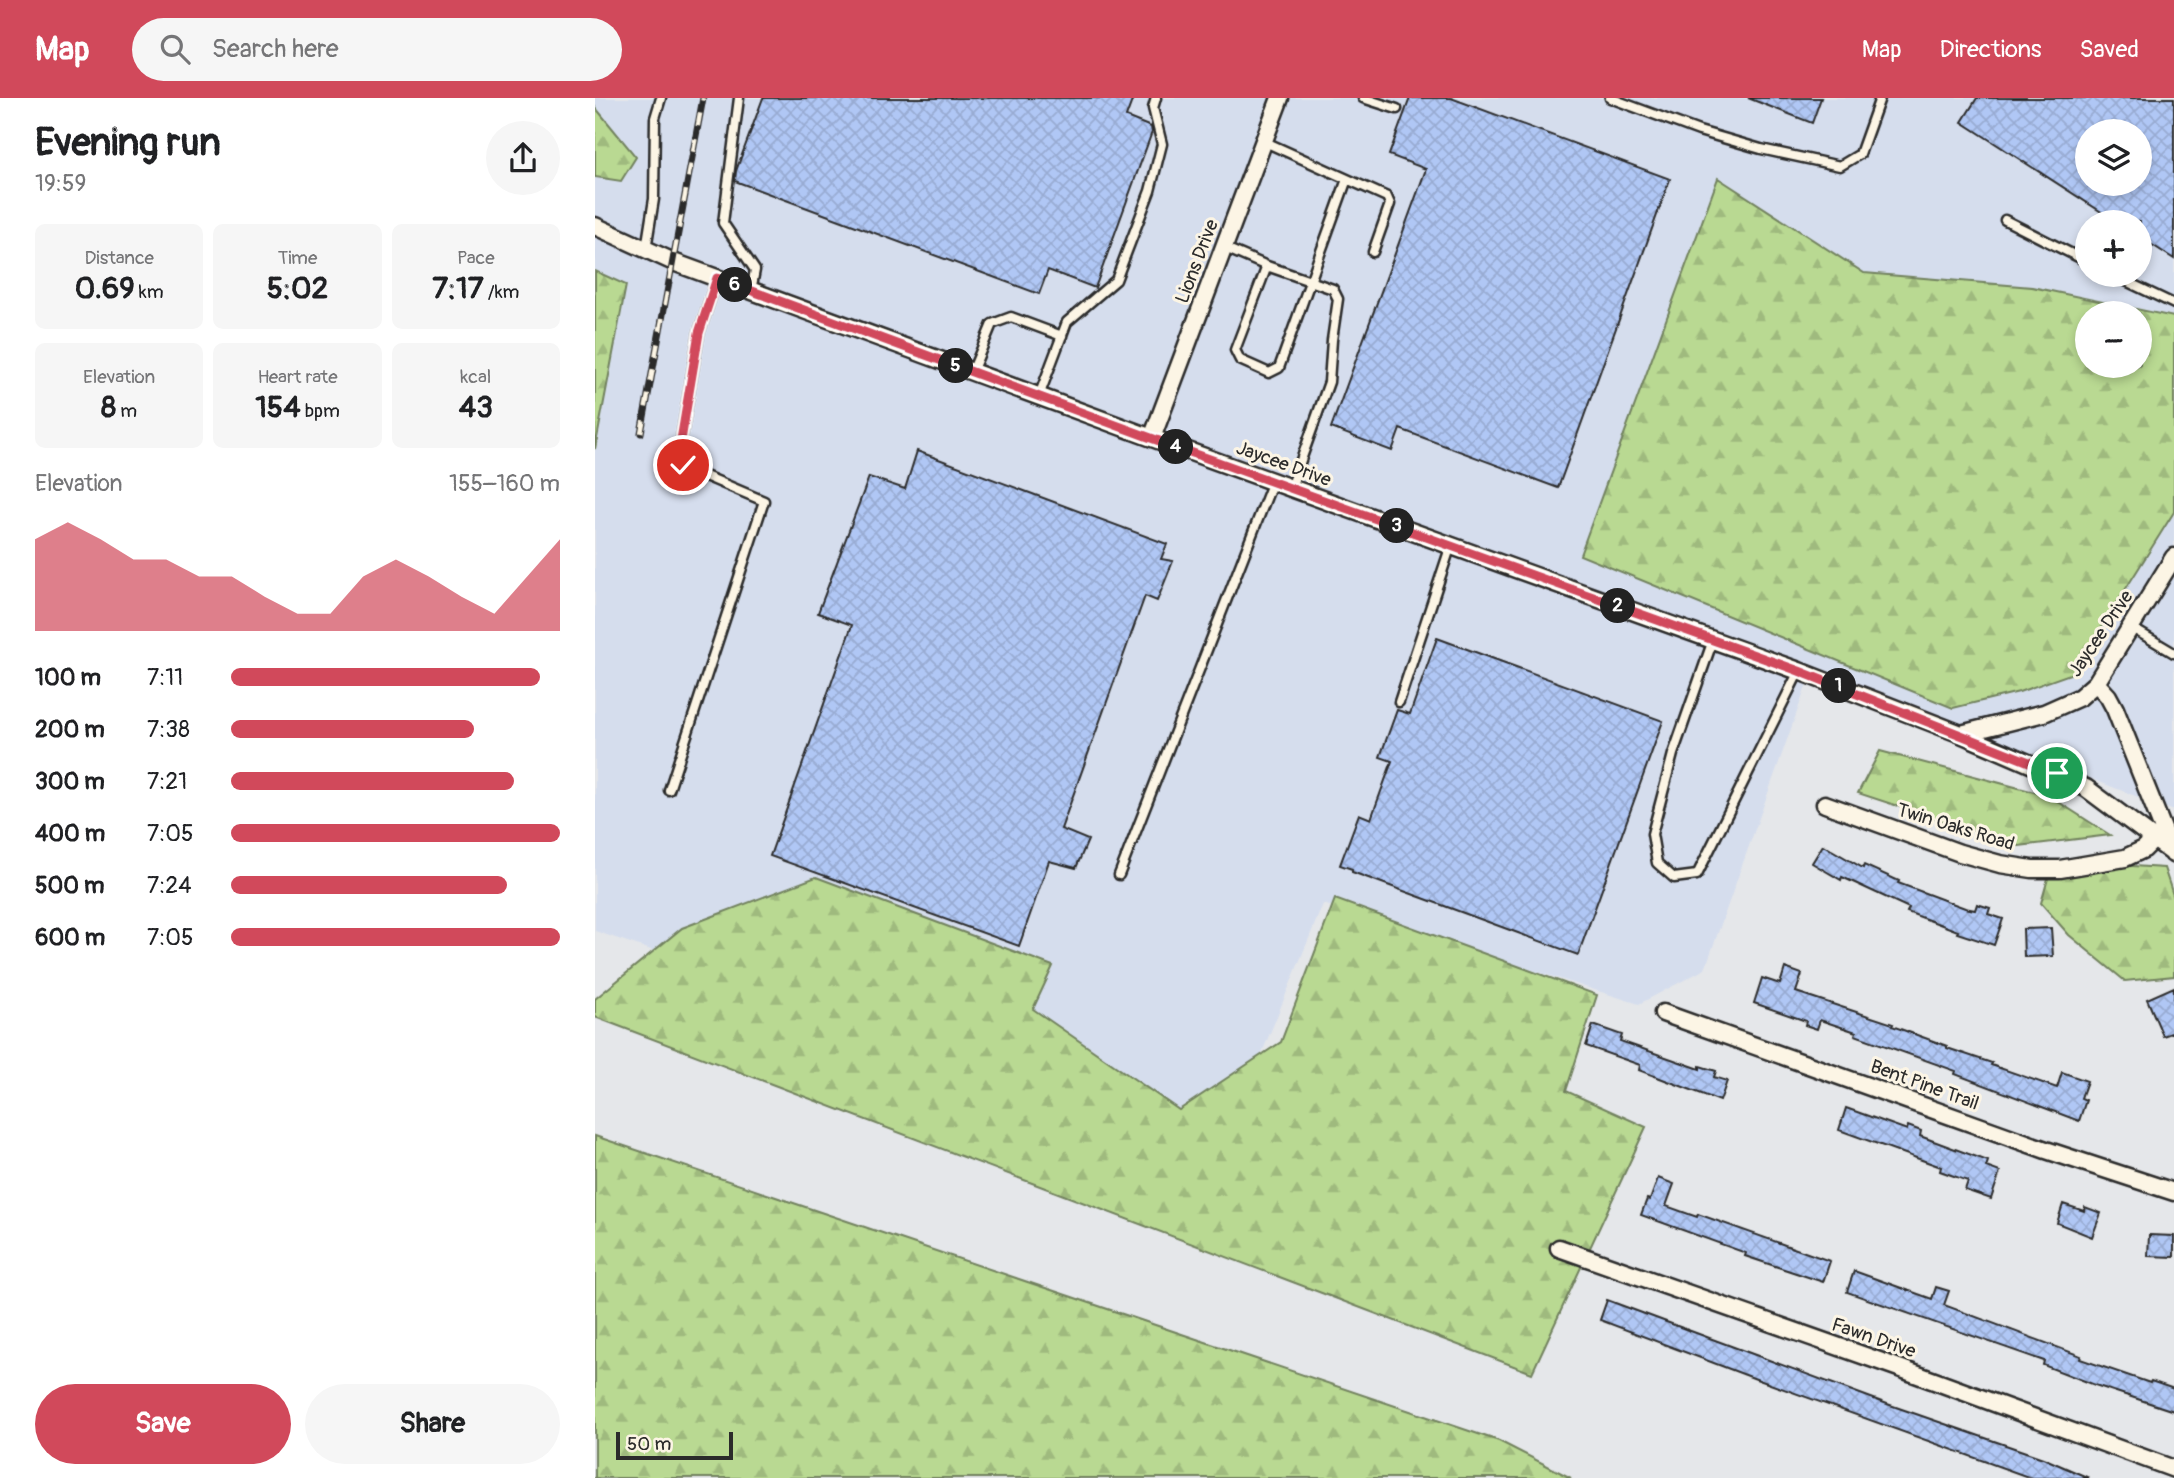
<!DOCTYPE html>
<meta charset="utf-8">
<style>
body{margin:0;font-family:Pangolin,sans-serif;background:#f6f6f6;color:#202124;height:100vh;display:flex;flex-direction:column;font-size:26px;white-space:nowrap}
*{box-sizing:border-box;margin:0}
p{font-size:23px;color:#757577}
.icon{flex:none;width:38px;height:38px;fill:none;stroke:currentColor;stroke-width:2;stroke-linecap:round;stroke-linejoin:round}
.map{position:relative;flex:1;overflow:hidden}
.sheet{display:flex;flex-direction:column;background:#fff;width:595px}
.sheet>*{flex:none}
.tools{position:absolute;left:1480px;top:21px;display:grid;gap:14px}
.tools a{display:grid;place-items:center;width:77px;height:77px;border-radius:50%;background:#fff;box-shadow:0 4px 10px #0003;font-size:35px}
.scale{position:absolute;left:21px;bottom:18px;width:117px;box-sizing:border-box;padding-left:7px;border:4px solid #2b2b2b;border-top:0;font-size:19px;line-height:24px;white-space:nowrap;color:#2b2b2b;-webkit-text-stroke:5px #fcf5e5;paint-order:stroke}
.pin{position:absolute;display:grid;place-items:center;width:60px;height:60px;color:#fff;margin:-30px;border:4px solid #fff;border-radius:50%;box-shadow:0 2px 7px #0007}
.km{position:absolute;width:35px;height:35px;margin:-18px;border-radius:50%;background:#222;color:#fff;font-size:19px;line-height:35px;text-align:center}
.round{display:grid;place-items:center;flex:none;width:74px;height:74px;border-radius:37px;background:#f6f6f6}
.headline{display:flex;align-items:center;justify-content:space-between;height:119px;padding:0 35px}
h1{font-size:38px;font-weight:800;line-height:52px}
.stats{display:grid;grid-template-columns:repeat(3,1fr);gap:10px;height:119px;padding:7px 35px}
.stats div{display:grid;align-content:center;border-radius:10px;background:#f6f6f6;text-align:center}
.stats b{font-size:30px;font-weight:800}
.stats small{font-size:19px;font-weight:400}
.stats p{font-size:19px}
.chart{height:196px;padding:14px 35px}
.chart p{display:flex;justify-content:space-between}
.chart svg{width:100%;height:126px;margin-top:7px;fill:#d1495b;opacity:.7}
.button{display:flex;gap:14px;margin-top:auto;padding:14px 35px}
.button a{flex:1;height:80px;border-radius:42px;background:#d1495b;color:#fff;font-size:28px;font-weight:800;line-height:80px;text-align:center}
.button a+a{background:#f6f6f6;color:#202124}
ul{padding:0 35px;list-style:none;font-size:23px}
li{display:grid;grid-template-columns:112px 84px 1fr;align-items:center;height:52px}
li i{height:18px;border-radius:9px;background:#d1495b}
header{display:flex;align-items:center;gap:42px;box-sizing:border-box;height:98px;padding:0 35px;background:#d1495b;color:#fff}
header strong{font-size:33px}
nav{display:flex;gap:38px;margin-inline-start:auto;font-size:24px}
.search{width:490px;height:63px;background:#f6f6f6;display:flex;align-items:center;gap:18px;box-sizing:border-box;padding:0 24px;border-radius:38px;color:#757577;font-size:26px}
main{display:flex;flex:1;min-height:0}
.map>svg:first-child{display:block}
.built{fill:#d5dded;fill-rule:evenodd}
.forest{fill:url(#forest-firs);stroke:#72825e;stroke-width:2;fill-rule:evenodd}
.building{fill:url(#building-cross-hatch);stroke:#2b2b2b;stroke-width:2;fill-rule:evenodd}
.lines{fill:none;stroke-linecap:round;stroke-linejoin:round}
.lane-casing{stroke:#2b2b2b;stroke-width:13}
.street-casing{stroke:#2b2b2b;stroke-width:21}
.lane{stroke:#fcf5e5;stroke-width:8}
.street{stroke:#fcf5e5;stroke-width:16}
.rail-casing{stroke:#2b2b2b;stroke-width:7}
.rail{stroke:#fcf5e5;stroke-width:4.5;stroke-dasharray:13;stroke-linecap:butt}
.route-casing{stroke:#fff;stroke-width:14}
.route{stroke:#d1495b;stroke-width:9}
.labels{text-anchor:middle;stroke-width:6;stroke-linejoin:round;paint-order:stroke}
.street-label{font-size:19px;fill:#2b2b2b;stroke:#fcf5e5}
</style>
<header>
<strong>Map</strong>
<div class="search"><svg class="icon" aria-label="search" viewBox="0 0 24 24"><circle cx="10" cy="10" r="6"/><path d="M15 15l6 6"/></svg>Search here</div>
<nav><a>Map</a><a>Directions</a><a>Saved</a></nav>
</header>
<main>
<section class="sheet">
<div class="headline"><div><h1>Evening run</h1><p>19:59</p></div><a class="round"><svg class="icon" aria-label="share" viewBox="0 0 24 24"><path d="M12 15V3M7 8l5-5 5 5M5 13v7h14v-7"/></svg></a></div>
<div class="stats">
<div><p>Distance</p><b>0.69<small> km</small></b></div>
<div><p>Time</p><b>5:02</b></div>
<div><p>Pace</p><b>7:17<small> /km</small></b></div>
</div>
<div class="stats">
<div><p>Elevation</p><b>8<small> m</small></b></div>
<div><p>Heart rate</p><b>154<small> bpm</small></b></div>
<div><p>kcal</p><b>43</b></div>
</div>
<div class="chart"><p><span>Elevation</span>155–160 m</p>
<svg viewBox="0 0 160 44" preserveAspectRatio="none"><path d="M0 44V12L10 6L20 12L30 19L40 19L50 25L60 25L70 32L80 38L90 38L100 25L110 19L120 25L130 32L140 38L150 25L160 12V44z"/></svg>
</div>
<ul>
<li><b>100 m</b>7:11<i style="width:94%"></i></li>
<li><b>200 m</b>7:38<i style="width:74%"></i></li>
<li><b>300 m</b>7:21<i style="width:86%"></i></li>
<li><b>400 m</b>7:05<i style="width:100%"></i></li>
<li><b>500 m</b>7:24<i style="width:84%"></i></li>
<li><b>600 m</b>7:05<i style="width:100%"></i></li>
</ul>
<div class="button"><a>Save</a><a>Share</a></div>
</section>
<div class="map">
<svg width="1579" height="1380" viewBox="0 0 1579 1380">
<defs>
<pattern id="forest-firs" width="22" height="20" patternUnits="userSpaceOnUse" patternTransform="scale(1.75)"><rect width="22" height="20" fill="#b9d992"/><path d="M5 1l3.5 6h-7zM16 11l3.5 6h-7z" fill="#9fba7e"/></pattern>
<pattern id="building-cross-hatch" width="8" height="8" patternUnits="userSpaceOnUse" patternTransform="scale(1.75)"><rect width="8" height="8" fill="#b0c7f5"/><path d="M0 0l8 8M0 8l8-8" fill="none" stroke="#98abd2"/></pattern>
</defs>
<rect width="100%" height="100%" fill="#e5e7ea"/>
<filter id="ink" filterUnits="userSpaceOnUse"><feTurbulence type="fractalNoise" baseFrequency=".0143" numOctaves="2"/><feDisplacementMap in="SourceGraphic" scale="14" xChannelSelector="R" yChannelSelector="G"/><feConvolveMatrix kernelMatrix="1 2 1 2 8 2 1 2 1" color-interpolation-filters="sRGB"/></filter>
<g filter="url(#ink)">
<path class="built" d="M0 0H1579V713L1217 572 1110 871 1044 906 728 806 664 962 636 1048 0 833ZM1493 33H1545V86H1493ZM1493 124H1545V177H1493ZM1493 215H1545V268H1493Z"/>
<path class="forest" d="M0 9 41 59 26 83 0 79Z
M1123 80 1269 175 1437 189 1579 219V414L1478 575 1424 594 1358 610 985 457ZM1493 215H1545V268H1493Z
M0 173 31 187 0 351Z
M1285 653 1454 698 1515 737 1424 748 1263 695Z
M1458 763 1569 770 1579 800V878L1530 883 1474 837 1446 805Z
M221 779 458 868 438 911 584 1012 686 944 740 801 1002 897 971 993 1051 1029 937 1275 0 919V901L87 830Z
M0 1038 904 1343 976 1380H0Z"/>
<path class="building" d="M168 0H538L531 19 556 29 557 34 500 190 453 172 444 196 140 83 141 73Z
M815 0H856L1075 81 963 390 805 331 797 353 736 330 831 71 794 57Z
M1153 0H1226L1217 25Z
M1382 0H1579V161L1545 139V124H1522L1367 24ZM1493 33H1545V86H1493Z
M322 353 572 446 566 461 578 463 562 503 550 498 466 731 493 742 481 770 454 763 424 848 175 758 257 527 223 515 274 379 310 391Z
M842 540 1068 623 983 857 757 774V771L745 767 764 716 776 721 797 663 785 659 802 612 815 616Z
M1228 747 1268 770 1269 767 1304 783 1303 785 1370 810 1380 812 1382 806 1395 810 1393 816 1408 821 1399 847 1362 835 1363 833 1312 814 1314 810 1247 779 1246 782 1217 765Z
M1456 830 1458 858 1429 859 1428 831Z
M1190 870 1207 876 1201 894 1298 926 1297 928 1352 948V950L1397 965 1396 967 1462 990 1467 974 1492 983 1486 1000 1491 1002 1484 1023 1360 976 1361 973 1260 937 1261 934 1225 922 1222 931 1210 927 1211 923 1159 905 1167 880 1185 886Z
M1579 889V934L1568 938 1552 901Z
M998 927 1027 937 1025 943 1105 971V968L1121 973 1119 979 1132 983 1125 1003 1044 972 1045 967 991 948Z
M1251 1010 1312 1032 1313 1028 1326 1033 1325 1038 1393 1063 1391 1069 1405 1074 1396 1101 1370 1092 1373 1083 1345 1073 1346 1069 1244 1032Z
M1063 1080 1079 1086 1071 1108 1102 1119 1103 1116 1235 1163 1228 1184 1150 1158 1151 1155 1046 1117 1052 1101 1055 1102Z
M1468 1106 1489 1113 1490 1109 1506 1115 1497 1139 1462 1125Z
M1554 1137 1579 1138V1159L1553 1158Z
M1259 1173 1337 1201 1341 1189 1354 1193 1349 1207 1486 1258 1485 1261 1555 1285 1556 1283 1579 1291V1313L1500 1287 1448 1267 1449 1263 1252 1194Z
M1012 1202 1295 1307 1448 1360 1494 1380H1436L1161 1281 1005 1222Z"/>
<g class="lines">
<g class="lane-casing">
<path id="lane" d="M144 0 128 125 160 172 156 193
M768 0 802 11
M1015 0 1104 33 1166 51 1245 68 1265 56 1285 0
M752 81 792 99 795 106 778 154
M1410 122 1493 164
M628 149 672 168 640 252 645 262 674 275 684 270 752 81 668 43
M51 151 59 101 60 20 66 0
M672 168 738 191 743 201 737 242 734 284 696 390
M1518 177 1579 206
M377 274 397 226 416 219 467 238
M444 298 472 224 521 182 555 93 567 46 558 10 561 0
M1537 530 1579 555
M1118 542 1078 656 1057 736 1062 765 1079 780 1102 777 1204 573
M804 604 856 447
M74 692 169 403 96 372 87 367 84 354 104 235 122 180
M524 777 678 383"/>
</g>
<g class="street-casing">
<path id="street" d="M0 128 81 165 557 340 1204 573 1366 636 1449 615 1485 599 1501 585 1579 459
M557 340 685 0
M1501 585 1513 598 1520 611 1578 756
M1366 636 1491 690 1578 755
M1230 706 1365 755 1405 766 1437 771H1465L1530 760 1549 751 1559 741
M1068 915 1451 1052 1579 1094
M964 1150 1304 1270 1579 1371"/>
</g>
<use href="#lane" class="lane"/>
<use href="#street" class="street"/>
<g class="rail-casing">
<path id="rail" d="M46 335 108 0"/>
</g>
<use href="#rail" class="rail"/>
</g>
</g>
<g class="lines" filter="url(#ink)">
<g class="route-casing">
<path id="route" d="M88 367 84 354 104 235 122 180 556 340 1204 573 1462 675"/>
</g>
<use href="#route" class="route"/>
</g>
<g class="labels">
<g class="street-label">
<text transform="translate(601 163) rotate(-69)" y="7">Lions Drive</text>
<text transform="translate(689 365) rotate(20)" y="7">Jaycee Drive</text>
<text transform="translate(1505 535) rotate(-56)" y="7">Jaycee Drive</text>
<text transform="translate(1361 728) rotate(17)" y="7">Twin Oaks Road</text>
<text transform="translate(1330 986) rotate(20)" y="7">Bent Pine Trail</text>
<text transform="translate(1279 1239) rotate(19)" y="7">Fawn Drive</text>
</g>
</g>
</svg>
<div class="tools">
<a><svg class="icon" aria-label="layers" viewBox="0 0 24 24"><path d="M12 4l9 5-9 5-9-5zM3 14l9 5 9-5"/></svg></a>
<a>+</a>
<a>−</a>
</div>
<div class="scale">50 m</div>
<div class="pin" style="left:1462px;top:675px;background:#1e9e55"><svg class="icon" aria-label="arrive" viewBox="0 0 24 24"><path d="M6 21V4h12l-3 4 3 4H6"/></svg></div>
<div class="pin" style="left:88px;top:367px;background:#d93025"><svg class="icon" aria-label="check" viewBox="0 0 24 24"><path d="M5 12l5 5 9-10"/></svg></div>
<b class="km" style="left:1244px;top:588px">1</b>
<b class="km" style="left:1023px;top:508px">2</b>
<b class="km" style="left:802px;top:428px">3</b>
<b class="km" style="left:581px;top:349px">4</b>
<b class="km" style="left:361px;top:268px">5</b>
<b class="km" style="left:140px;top:187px">6</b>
</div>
</main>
